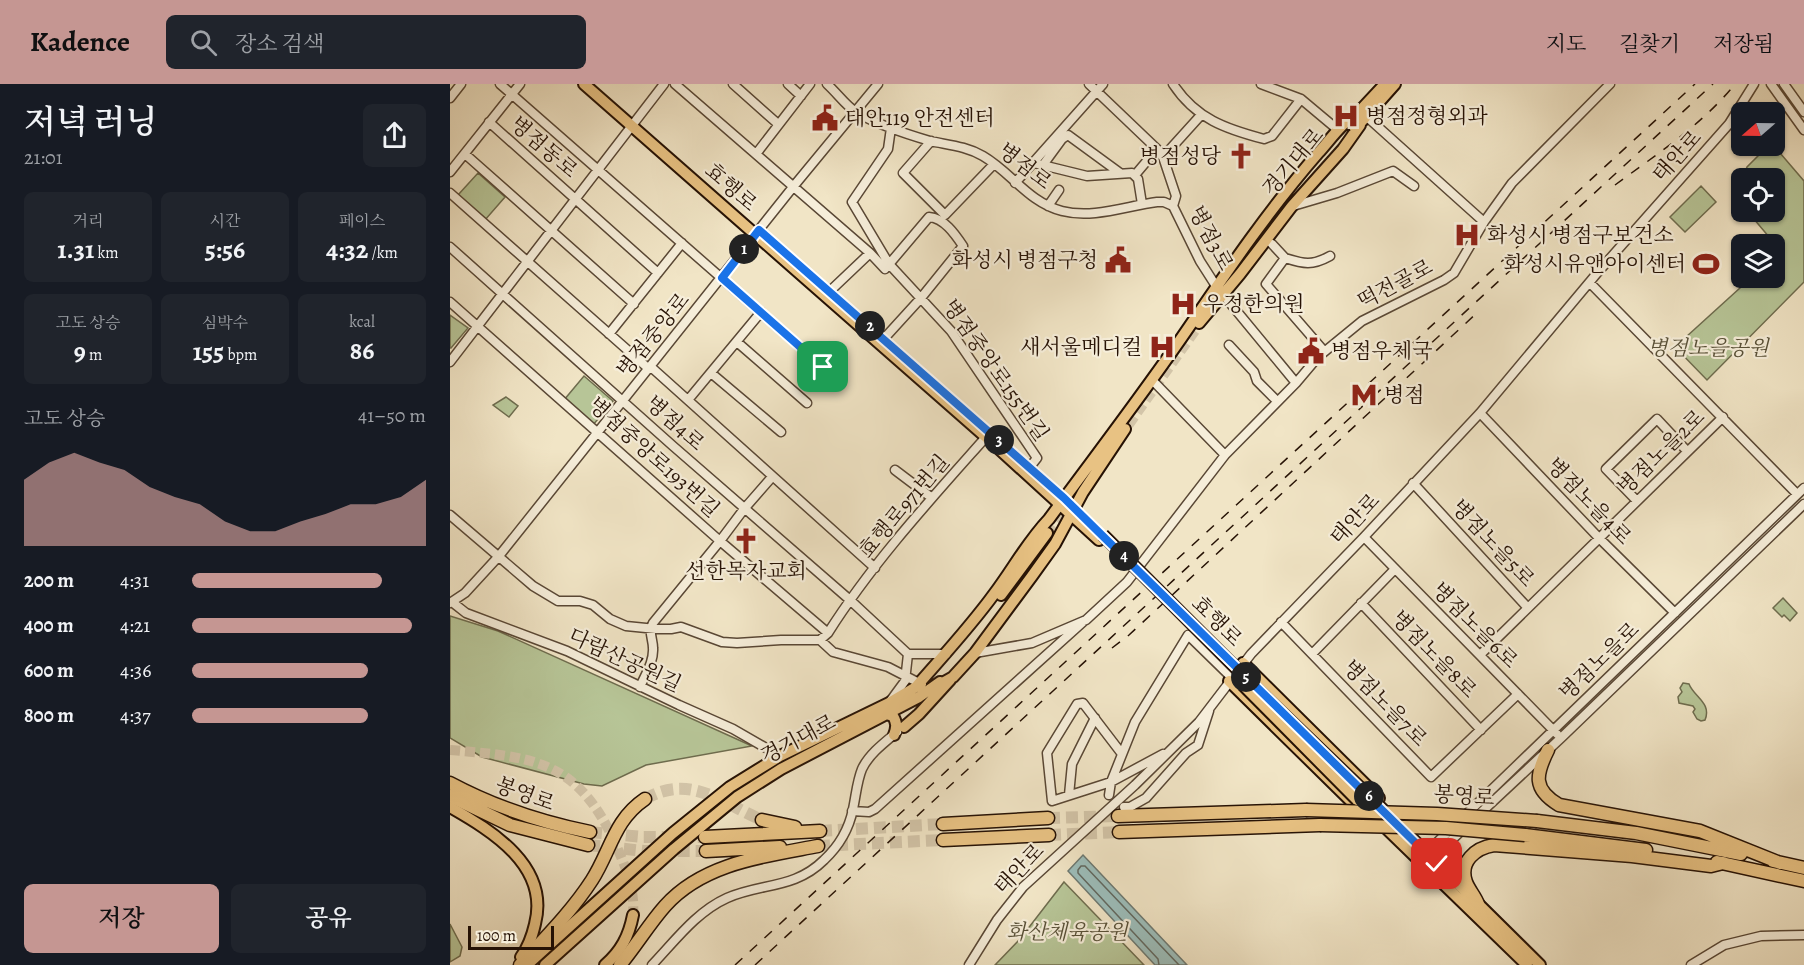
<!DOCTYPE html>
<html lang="ko">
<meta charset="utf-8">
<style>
body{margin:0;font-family:Alegreya,"Noto Serif KR",serif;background:#20242c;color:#f1f3f6;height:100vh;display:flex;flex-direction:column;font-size:22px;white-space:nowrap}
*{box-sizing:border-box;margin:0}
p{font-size:20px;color:#9ea1a6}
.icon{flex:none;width:33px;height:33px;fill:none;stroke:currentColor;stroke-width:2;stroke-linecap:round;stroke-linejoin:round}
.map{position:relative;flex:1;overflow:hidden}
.drawer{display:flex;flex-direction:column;background:#171b24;width:450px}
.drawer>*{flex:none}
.needle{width:39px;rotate:250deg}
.buttons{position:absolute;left:1281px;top:18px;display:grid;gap:12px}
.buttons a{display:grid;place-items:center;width:54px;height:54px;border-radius:9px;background:#171b24;box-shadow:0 2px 4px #0004;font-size:30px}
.scale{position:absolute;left:18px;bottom:15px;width:86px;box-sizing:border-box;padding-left:6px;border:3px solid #261205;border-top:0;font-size:16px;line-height:21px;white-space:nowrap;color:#261205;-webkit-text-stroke:4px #f6eeda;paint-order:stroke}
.pin{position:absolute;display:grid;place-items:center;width:51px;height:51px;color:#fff;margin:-26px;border-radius:12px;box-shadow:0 3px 9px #0006}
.km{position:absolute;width:30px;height:30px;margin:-15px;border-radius:50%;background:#222;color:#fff;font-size:16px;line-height:30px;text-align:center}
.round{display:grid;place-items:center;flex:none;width:63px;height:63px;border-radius:9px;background:#20242c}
.head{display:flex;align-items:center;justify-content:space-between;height:102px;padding:0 24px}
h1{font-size:33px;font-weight:600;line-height:45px}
.figures{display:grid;grid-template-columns:repeat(3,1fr);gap:9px;height:102px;padding:6px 24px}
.figures div{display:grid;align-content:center;border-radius:9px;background:#20242c;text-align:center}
.figures b{font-size:26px;font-weight:600}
.figures small{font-size:16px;font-weight:400}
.figures p{font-size:16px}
.chart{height:168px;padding:12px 24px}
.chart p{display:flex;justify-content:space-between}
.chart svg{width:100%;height:108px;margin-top:6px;fill:#c59692;opacity:.7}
.action{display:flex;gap:12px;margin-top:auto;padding:12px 24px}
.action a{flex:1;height:69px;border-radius:9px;background:#c59692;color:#111;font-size:24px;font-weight:600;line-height:69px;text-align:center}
.action a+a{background:#20242c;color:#f1f3f6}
ul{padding:0 24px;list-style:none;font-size:20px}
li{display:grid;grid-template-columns:96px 72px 1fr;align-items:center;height:45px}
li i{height:15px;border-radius:8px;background:#c59692}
header{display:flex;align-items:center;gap:36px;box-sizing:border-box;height:84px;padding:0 30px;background:#c59692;color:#111}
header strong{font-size:28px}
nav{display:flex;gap:33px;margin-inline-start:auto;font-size:21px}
.search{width:420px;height:54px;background:#20242c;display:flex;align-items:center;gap:15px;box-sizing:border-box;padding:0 21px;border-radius:9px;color:#9ea1a6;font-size:22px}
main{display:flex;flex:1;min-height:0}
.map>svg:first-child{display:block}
.green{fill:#b7c597;stroke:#6e6c4e;stroke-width:1.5}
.water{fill:#9cbebb;stroke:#6d7972;stroke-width:1.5}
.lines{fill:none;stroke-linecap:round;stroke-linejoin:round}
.shore{stroke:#616860;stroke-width:1.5}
.major-tunnel{stroke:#d3c5a9;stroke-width:10;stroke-dasharray:10 5;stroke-linecap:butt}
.highway-tunnel{stroke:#d3c5a9;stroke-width:12;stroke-dasharray:12 6;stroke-linecap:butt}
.minor-casing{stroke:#594735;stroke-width:11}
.major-casing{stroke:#261205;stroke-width:14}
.highway-casing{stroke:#261205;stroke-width:15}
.minor{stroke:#f6eeda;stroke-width:8}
.major{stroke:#e8c283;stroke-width:10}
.highway{stroke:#e8c283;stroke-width:12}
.rail{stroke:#261205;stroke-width:1.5;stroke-dasharray:10 10;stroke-linecap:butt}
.major-bridge-casing{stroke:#261205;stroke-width:14;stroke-linecap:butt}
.highway-bridge-casing{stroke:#261205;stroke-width:15;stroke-linecap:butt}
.major-bridge{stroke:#e8c283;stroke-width:10}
.highway-bridge{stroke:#e8c283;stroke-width:12}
.route-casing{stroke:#fff;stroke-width:12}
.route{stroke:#1a73e8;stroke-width:8}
.labels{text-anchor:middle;stroke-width:4.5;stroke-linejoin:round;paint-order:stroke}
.poi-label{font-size:21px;fill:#261205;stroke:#f6eeda;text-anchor:start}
.street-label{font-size:21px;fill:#261205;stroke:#f6eeda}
.park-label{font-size:21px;font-style:italic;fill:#595138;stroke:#f6eeda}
</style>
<header>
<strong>Kadence</strong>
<div class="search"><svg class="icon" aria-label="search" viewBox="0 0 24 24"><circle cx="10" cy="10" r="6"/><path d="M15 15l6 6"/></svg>장소 검색</div>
<nav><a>지도</a><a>길찾기</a><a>저장됨</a></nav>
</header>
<main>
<section class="drawer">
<div class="head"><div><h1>저녁 러닝</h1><p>21:01</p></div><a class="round"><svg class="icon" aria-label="share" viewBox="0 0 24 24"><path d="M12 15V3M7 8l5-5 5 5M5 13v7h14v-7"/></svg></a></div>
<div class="figures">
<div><p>거리</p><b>1.31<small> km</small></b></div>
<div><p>시간</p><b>5:56</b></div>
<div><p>페이스</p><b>4:32<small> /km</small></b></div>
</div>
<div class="figures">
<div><p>고도 상승</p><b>9<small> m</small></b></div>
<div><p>심박수</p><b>155<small> bpm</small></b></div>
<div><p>kcal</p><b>86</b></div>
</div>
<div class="chart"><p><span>고도 상승</span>41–50 m</p>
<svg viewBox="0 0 160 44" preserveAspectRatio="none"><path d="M0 44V17L10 10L20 6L30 10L40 13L50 20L60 24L70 27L80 34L90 38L100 38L110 34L120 31L130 27L140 27L150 24L160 17V44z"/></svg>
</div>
<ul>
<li><b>200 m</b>4:31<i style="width:81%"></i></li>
<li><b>400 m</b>4:21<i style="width:94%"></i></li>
<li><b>600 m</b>4:36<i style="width:75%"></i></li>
<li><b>800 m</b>4:37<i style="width:75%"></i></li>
</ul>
<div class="action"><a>저장</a><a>공유</a></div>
</section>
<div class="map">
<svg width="1354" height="881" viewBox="0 0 1354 881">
<rect width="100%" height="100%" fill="#f1e5c6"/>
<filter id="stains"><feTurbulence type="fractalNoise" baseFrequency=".00333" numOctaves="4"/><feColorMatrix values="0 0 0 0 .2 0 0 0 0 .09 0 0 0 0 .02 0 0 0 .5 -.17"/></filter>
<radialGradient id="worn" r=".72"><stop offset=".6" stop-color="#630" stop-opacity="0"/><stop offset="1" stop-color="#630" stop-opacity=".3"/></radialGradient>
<path class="green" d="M1318 62H1324L1354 97V198L1257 296 1225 263 1301 194H1324L1325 172 1330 166 1298 128H1324V94H1293L1297 83Z
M28 89 55 113 35 136 8 111Z
M1251 102 1266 118 1235 148 1220 133Z
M0 231 18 244 1 264H0Z
M134 292 163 317 143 341 114 316Z
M56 313 68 322 59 333 43 321Z
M1333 514 1347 529 1340 537 1334 531 1332 533 1323 524Z
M0 532 48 547 302 662 196 681 152 702 134 700 32 673 0 654Z
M1233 599 1239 600C1244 613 1262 619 1255 636L1251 637 1247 635 1243 628 1245 625 1243 622 1229 619 1228 613 1232 608 1230 604Z
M614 798 694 881H545L570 855Z
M0 840 12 863 10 872 0 878Z"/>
<path class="water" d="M633 771 737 881H705L618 787Z"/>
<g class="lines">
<path class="shore" d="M709 881 708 875 628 789V786L631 782H635L729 881"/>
<path class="major-tunnel" d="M670 353 754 234
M611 428 644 383
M601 452 620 425
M0 666C84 673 128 676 166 761 176 784 185 805 183 831"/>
<path class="highway-tunnel" d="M195 715C241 689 271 719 312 736
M598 734 668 732
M370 747 493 740
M140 748 193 753H255
M599 751 669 748
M138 761 194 767H256
M368 762 493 756"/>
<g class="minor-casing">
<path id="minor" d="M50 0 373 283
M225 0 420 169 435 185 479 133C494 134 505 150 513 162L471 214 430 259
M283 0 328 40
M338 0 351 12
M377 0C387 9 396 22 407 29 429 41 456 50 480 57 498 61 516 62 533 72 562 89 578 118 612 127 643 135 676 122 707 118H714L723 122
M639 0 707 65 713 73 726 112 723 122
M723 0C746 35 776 45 814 55L822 52 851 15
M811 0 851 15 888 46
M1321 0 1354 46
M1334 0 1354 28
M0 14 11 0
M917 33 1034 138
M39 38 208 189
M441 44 438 65 402 118 439 180 501 247 587 374 576 388
M481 57 453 89 495 131 544 80
M15 70 184 220
M306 70 360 0
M713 73 751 31
M584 79 637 92 682 89 688 95 692 120
M593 81 612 55 618 51 670 89
M0 88 70 0
M685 91 707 65
M565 99 653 0
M0 109 199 285
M598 122 609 106
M723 122 750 177 766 202 846 299
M843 122 887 109 943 87 964 102
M822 160 835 174 816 200 874 267
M0 163 223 362 400 516 458 570
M835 174C854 180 862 182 880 172
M1140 199 1347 410
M380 207 420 169
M0 218 270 457 203 539C198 548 203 555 203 564 204 578 195 591 190 603
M159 250 232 159
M287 258 357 319
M779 261 804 288 807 297 827 317
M0 278 214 0
M201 283 425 484
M261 289 331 348
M706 300 775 371
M238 316 311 228
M1030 329 1149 454 1225 529
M445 386 482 414
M322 393 294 425 270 457 378 549
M963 399 1078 524
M1187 417 1156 385 1207 335 1237 367
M0 431 83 502 108 517H130L143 521 160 535 176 542 206 545H221L231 543 272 558 287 559 331 556H370L383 568 438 583 471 600
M914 453 1107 650
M2 518 16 529 117 567 229 621 283 645 330 672
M0 519 15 509 49 472 343 103 428 0
M911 519 1031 646
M831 538 981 693 1068 610
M370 556 378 549C423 478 481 415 536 353
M525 569 582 559 636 536 677 498 775 371 846 299 868 273 912 237 994 196 1004 189 1034 138 1062 99 1160 0
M458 570H496
M862 570 945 485
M1030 571 1273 333
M441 616 455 597 458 570
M713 670 661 698 685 638 738 551 782 594
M619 711 622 680 645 634
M659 711 661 698 602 717 597 669 627 620 633 619 672 670
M674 723H680L696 714 736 669 748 661 759 627
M402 727 419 728 425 725 633 538
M997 761 995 776 998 791
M973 772 1354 404
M979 777 1111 654 1354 420
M202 881C225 857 246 828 277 814 311 799 345 805 374 776 389 762 399 745 403 725 406 711 407 697 412 685 419 670 435 658 447 648
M519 881 547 836 573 803 685 701 749 638 801 570 914 453 1030 329 1148 188 1279 40 1304 0
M1241 881 1274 861 1311 852 1354 851"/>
</g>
<g class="major-casing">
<path id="major" d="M134 0 536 353 649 456
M906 35 907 30 935 0
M905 45 945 0
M749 239 790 190 842 122 893 65 910 41
M551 511 597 449
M793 579 929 714
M779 597 909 725
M487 602 503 593 525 569 582 492 605 460 633 408 675 345
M466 603C492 573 520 543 544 510 563 485 577 458 599 435 646 371 694 309 739 243 780 183 821 123 869 68 880 56 892 38 907 30
M436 630 443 632C447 639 447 643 444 651
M454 643 469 630 500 596
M919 712 1090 881
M907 716 1077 881
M0 723C42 747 100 782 85 840 82 853 79 862 71 873
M77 881 223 749 280 703 330 672 439 619 471 600
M95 881 224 765 287 713 331 685 469 613 490 598
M155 881C171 867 179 852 183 831"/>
</g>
<g class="highway-casing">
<path id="highway" d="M1098 666C1086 690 1082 705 1109 721L1250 747 1330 779
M0 699C45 723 90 738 140 748
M0 712 60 741 138 761
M668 732 856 726
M312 736 345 743
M1087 737 1186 749 1291 770
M493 740 598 734
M669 748 870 741
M1075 751 1196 766
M255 753 370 747
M493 756 599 751
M256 767 330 763
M1323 777 1354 784
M1267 778 1354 797
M1028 820C1025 812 1019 806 1016 798 1009 778 1025 764 1044 761L1182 772 1261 782 1273 779
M70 881C95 854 122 827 142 796 161 766 164 736 195 715
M170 881C186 862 199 840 215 822 253 779 315 772 368 762"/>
</g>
<use href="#minor" class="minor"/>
<use href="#major" class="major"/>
<use href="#highway" class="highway"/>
<path class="rail" d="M1165 101C1207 70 1252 41 1285 0
M662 564 679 551 1029 227
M285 881 1245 0
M305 881 1263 0"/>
<g class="major-bridge-casing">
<path id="major-bridge" d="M653 451 806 604 919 712
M793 601 907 716"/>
</g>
<g class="highway-bridge-casing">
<path id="highway-bridge" d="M856 726 987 730 1087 737
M870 741 996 744 1075 751"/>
</g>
<use href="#major-bridge" class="major-bridge"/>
<use href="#highway-bridge" class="highway-bridge"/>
</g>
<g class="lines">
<g class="route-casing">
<path id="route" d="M373 283 272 194 309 146 614 414 987 780"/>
</g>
<use href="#route" class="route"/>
</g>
<defs>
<g id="hospital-bare" transform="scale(2.07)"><path d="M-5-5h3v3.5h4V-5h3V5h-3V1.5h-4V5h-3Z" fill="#8f2418" stroke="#f6eeda" stroke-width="2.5" paint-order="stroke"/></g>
<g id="civic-bare" transform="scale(2.07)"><path d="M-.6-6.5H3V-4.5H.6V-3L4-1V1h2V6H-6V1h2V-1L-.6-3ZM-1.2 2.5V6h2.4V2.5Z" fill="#8f2418" stroke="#f6eeda" stroke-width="2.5" paint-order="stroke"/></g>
<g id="church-bare" transform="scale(2.07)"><path d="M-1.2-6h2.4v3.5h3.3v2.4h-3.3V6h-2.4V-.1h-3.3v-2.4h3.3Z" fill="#8f2418" stroke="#f6eeda" stroke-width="2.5" paint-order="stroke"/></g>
<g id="stadium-bare" transform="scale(2.07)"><path d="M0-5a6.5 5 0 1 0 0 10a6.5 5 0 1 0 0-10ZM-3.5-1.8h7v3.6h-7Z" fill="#8f2418" stroke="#f6eeda" stroke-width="2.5" paint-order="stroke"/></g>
<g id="metro-bare" transform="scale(2.07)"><path d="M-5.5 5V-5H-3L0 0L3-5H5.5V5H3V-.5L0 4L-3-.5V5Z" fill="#8f2418" stroke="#f6eeda" stroke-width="2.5" paint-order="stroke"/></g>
</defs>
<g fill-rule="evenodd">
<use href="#hospital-bare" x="896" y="32"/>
<use href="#civic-bare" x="375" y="34"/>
<use href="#church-bare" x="791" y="72"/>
<use href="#hospital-bare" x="1017" y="151"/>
<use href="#civic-bare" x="668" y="176"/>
<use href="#stadium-bare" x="1256" y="180"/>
<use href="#hospital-bare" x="733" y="220"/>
<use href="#hospital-bare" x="712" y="263"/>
<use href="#civic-bare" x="861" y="267"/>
<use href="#metro-bare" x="914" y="311"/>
<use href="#church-bare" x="296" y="457"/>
</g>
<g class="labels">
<g class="poi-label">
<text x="916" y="39">병점정형외과</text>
<text x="395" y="41">태안119 안전센터</text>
<text x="771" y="79" text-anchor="end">병점성당</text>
<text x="1037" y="158">화성시 병점구보건소</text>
<text x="648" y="183" text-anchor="end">화성시 병점구청</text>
<text x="1236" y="187" text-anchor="end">화성시유앤아이센터</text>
<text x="753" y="227">우정한의원</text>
<text x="692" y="270" text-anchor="end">새서울메디컬</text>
<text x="881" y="274">병점우체국</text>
<text x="934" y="318">병점</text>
<text x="296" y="494" text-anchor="middle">선한목자교회</text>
</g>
<g class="street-label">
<text transform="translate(94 63) rotate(41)" y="7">병점동로</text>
<text transform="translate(1227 72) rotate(-48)" y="7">태안로</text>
<text transform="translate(843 78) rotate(-50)" y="7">경기대로</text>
<text transform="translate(575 82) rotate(38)" y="7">병점로</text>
<text transform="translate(281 103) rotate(41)" y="7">효행로</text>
<text transform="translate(761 154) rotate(62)" y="7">병점3로</text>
<text transform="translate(945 200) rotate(-28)" y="7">떡전골로</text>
<text transform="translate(203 251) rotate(-51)" y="7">병점중앙로</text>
<text transform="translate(546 286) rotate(55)" y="7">병점중앙로155번길</text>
<text transform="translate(225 339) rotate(42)" y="7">병점4로</text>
<text transform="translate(1211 368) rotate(-44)" y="7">병점노을2로</text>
<text transform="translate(204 373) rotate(42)" y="7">병점중앙로193번길</text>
<text transform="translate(1139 417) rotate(46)" y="7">병점노을4로</text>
<text transform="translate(454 422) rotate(-50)" y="7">효행로971번길</text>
<text transform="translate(905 435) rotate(-47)" y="7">태안로</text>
<text transform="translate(1043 459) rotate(47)" y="7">병점노을5로</text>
<text transform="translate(767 537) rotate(45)" y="7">효행로</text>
<text transform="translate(1025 541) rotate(45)" y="7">병점노을6로</text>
<text transform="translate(984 570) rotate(46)" y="7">병점노을8로</text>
<text transform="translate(175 576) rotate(25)" y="7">다람산공원길</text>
<text transform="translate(1149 577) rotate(-44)" y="7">병점노을로</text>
<text transform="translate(935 619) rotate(46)" y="7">병점노을7로</text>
<text transform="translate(348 655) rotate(-28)" y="7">경기대로</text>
<text transform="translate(75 710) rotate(20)" y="7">봉영로</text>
<text transform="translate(1014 712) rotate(4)" y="7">봉영로</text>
<text transform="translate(569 785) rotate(-46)" y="7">태안로</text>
</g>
<g class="park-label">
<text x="1258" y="271">병점노을공원</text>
<text x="617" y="855">화산체육공원</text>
</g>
</g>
<rect width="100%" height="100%" filter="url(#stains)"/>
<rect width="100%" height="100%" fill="url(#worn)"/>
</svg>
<div class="buttons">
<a><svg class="needle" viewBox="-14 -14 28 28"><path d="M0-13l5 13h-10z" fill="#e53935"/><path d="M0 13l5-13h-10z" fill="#9ea1a6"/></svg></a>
<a><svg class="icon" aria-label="locate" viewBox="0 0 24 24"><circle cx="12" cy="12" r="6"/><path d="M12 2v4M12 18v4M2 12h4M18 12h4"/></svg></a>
<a><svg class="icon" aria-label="layers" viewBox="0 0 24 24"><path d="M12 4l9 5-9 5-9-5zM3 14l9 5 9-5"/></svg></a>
</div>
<div class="scale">100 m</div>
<div class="pin" style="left:373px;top:283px;background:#1e9e55"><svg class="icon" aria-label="arrive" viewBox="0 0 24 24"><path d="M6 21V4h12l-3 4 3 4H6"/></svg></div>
<div class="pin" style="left:987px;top:780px;background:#d93025"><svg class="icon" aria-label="check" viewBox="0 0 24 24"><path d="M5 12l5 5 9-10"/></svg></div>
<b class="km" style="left:294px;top:165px">1</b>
<b class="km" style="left:420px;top:242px">2</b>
<b class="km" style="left:549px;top:356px">3</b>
<b class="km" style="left:674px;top:472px">4</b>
<b class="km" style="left:796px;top:593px">5</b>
<b class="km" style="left:919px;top:712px">6</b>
</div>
</main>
